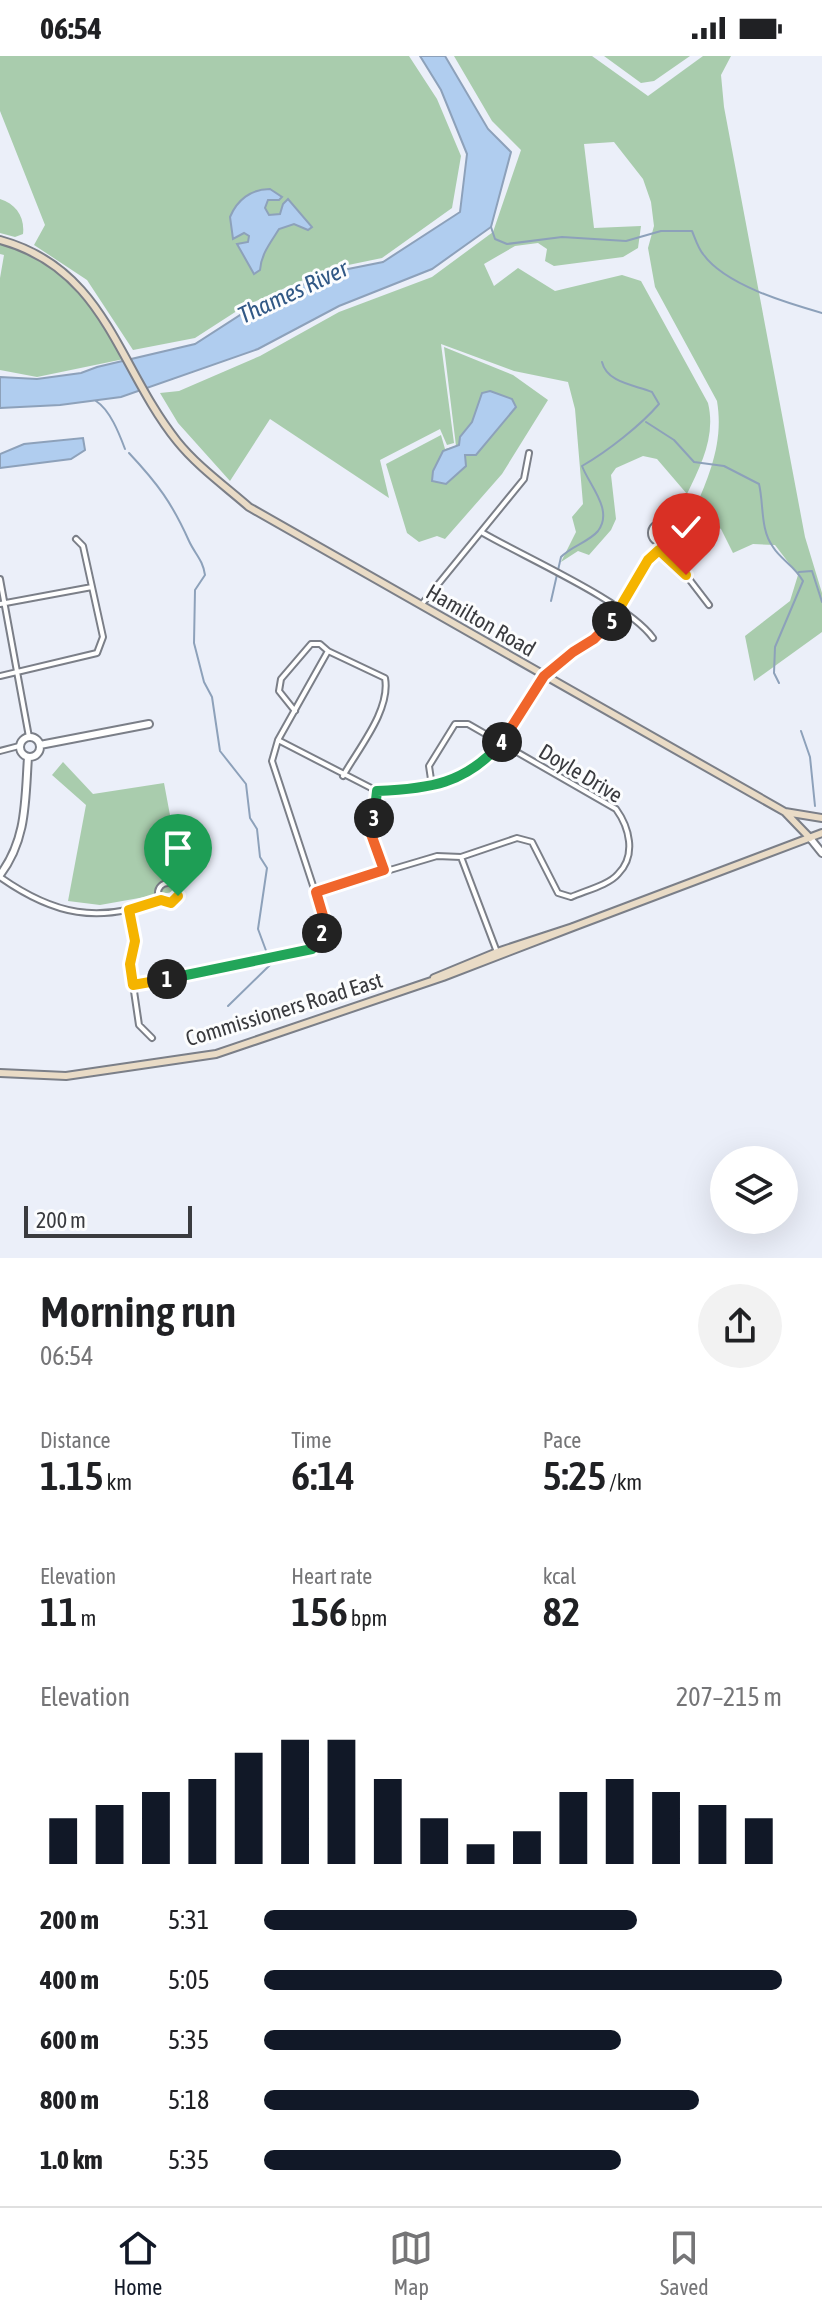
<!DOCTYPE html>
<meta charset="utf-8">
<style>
body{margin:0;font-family:"Asap Condensed",sans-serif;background:#f2f2f2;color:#202124;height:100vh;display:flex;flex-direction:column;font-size:30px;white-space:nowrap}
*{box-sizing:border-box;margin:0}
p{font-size:26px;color:#757577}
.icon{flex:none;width:44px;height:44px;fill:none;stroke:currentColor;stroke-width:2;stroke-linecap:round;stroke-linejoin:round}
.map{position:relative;height:1202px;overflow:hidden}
.drawer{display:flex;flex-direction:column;background:#fff;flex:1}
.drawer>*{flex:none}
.fabs{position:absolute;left:710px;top:1090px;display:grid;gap:16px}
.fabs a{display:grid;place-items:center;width:88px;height:88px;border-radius:50%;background:#fff;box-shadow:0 8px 32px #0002;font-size:40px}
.scale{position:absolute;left:24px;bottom:20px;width:168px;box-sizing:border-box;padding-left:8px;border:4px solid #3a3b3f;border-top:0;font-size:22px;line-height:28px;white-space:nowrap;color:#3a3b3f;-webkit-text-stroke:6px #fcfdfe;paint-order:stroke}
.pin{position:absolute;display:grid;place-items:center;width:68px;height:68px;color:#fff;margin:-82px -34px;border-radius:50% 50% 50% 0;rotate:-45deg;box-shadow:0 0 8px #0007}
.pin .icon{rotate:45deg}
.km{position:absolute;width:40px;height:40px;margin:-20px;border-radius:50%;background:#222;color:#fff;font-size:22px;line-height:40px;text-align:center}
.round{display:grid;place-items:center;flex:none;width:84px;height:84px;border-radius:42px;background:#f2f2f2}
.summary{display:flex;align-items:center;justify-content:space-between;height:136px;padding:0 40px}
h1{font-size:44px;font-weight:600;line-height:60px}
.metrics{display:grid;grid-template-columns:repeat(3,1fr);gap:12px;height:136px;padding:8px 40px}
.metrics div{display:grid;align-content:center}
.metrics b{font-size:40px;font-weight:600}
.metrics small{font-size:22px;font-weight:400}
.metrics p{font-size:22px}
.chart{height:224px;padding:16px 40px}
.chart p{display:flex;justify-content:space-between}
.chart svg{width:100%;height:144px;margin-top:8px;stroke:#111827;stroke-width:6}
ul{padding:0 40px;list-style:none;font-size:26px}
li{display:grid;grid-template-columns:128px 96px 1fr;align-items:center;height:60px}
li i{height:20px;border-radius:10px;background:#111827}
.status{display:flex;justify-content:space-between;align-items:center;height:56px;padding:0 40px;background:#fff;direction:ltr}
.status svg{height:22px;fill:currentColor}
.tab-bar{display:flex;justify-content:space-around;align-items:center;height:112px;border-top:2px solid #e0e0e0;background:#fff;font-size:22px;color:#757577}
.tab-bar a{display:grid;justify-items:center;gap:4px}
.tab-bar .selected{color:#111827}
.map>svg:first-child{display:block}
.green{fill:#a9ccad}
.water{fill:#b0cdef;stroke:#8da1ba;stroke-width:2}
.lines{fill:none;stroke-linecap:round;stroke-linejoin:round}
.stream{stroke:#8da1ba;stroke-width:2}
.minor-casing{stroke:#7b7f88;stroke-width:8}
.tertiary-casing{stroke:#7b7f88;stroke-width:10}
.secondary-casing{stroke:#7b7f88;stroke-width:10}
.minor{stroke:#fff;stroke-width:4}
.tertiary{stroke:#fff;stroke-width:6}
.secondary{stroke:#e9dbc6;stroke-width:6}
.split-1-casing{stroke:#fff;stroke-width:16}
.split-2-casing{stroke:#fff;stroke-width:16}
.split-3-casing{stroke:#fff;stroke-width:16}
.split-4-casing{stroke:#fff;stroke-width:16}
.split-5-casing{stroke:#fff;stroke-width:16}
.split-6-casing{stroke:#fff;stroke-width:16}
.split-1{stroke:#f5b400;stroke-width:10}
.split-2{stroke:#22a559;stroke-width:10}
.split-3{stroke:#f0652b;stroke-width:10}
.split-4{stroke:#22a559;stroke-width:10}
.split-5{stroke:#f0652b;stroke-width:10}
.split-6{stroke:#f5b400;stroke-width:10}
.labels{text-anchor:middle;stroke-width:6;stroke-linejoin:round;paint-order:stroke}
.street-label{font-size:22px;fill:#3a3b3f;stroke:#fcfdfe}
.water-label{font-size:24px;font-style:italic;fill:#315885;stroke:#fcfdfe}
</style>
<div class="status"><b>06:54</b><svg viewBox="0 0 49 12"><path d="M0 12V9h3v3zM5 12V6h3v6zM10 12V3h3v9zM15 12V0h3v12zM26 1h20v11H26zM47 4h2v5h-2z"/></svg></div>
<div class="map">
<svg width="822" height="1202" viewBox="0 0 822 1202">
<rect width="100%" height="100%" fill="#ebeff9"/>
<path class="green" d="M0 0H409L437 43 461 100 452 152 382 202 329 213 285 232 243 251 195 282 133 294 87 224 34 189 45 169 0 55Z
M454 0H592L648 40 703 0H731L721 19 724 51 805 481 822 537V576L754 625 745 580 790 545 798 519 775 489 753 488 733 497 721 473 693 458C709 420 724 387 717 345L655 231 648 192 654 170 651 146 643 123 614 86 584 88 594 172 641 170 638 192 623 201 554 210 545 205 547 193 538 187 515 190 484 208 494 230 518 212 555 235 622 219 641 225 708 347C716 380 701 409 687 438L657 403 643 400 616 412 611 419 616 463 611 474 589 499 578 495 561 506 576 476 572 461 583 448 575 353 568 326 514 315 441 288 454 387 447 389 440 373 380 404 389 442 270 363 230 425 178 367 160 337 179 335 260 300 339 256 432 221 493 176 521 94 492 65Z
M604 0H690L654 25 641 27Z
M0 143C16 148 25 161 23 178L15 181 0 177Z
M0 188C64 207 93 249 124 303L37 321 0 314V222L4 199 0 198Z
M444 291 513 319 548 344 502 418 445 483 437 480 419 486 407 477 386 408 441 379 445 393 456 390Z
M63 706 93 738 164 727 184 834 100 849 68 845 86 749 52 719Z"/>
<path class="water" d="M420 0H445L488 73 511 96 491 171 432 213 339 250 258 293 121 341 60 349 0 352V321L37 323 81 317 97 311 195 288 248 254 286 236 333 216 383 206 460 156 467 98 441 34Z
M270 133 282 141 279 144H268L265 152 269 159 280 158 283 148 288 143 312 171 308 174 294 168 279 173C271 186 261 198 260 214L254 218 237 188 248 186 249 180 244 177 233 183 230 161C237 144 251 133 270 133Z
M490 335 512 343 516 351 476 399H465L466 410 446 428 432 425 433 415 443 395 459 389 460 381 472 366 482 337Z
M83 382 85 394 71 403 0 412V398L24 388Z"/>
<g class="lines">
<path class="stream" d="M491 171 495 183 507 188 562 181 626 185 661 175H692C695 182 698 192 703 198 725 229 787 247 822 257
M96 345C110 354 119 377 125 393
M646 366 674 384 694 406 724 410 759 428C764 449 760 473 773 491 781 504 795 510 803 525L775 591 774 617 779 627
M129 397C158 428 172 447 189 485 195 498 203 504 205 519L195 534 194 587 204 626 212 641 220 695 246 728 250 762 257 773 260 801 267 812 258 873 271 908 228 950
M799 516 812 515 822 546
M551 545 561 501C571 490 589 486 598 475 614 454 589 429 582 410 608 395 641 369 659 348L652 336C635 329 607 327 602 306
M801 675 810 701 815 750"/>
<g class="minor-casing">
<path id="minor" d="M651 477a10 10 0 1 1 20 0a10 10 0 1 1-20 0Z
M483 477C526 502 627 546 653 582
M659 494 686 519 709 549
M0 523 29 681
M0 548 92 531
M422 548 524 423 529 397
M0 620 97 597 103 581 83 490 76 483
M295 655 279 635 281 623 311 588H320L328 595
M278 684 377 735 424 733 477 712 500 688 544 620 573 596 594 583 613 564 660 487
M0 695 19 690
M377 735 371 778 384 814
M461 801 497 896
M0 821C54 859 98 868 161 844
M158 837a10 10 0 1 1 20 0a10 10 0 1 1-20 0Z
M316 836 437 800 461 801 517 782 532 786 558 837 571 841C584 835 609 829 618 818 637 799 629 771 616 753L468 668H455L429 710 432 730
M129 854 135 885 130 908 139 969 152 982
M133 929 312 893 321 881 324 863 272 705 278 684 328 595 385 622C391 654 358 693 343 720"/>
</g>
<g class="tertiary-casing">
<path id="tertiary" d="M20 691a10 10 0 1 1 20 0a10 10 0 1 1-20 0Z
M40 689 149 668
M810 782 822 797
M0 819C27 783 25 745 28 701"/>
</g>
<g class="secondary-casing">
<path id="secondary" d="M0 184C106 213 117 310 177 385 197 410 225 430 249 451L785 756 810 782
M785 756 822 762
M573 871 822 777
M0 1017 66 1020 216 998 443 921 573 871 497 896 434 922"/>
</g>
<use href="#minor" class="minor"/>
<use href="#tertiary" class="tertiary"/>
<use href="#secondary" class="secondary"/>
</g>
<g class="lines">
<g class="split-1-casing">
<path id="split-1" d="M167 923 133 929 130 908 135 885 129 854 161 844 171 847 178 840"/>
</g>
<g class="split-2-casing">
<path id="split-2" d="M167 923 312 893 322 877"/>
</g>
<g class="split-3-casing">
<path id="split-3" d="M322 877 324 863 316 836 384 814 371 778 374 762"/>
</g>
<g class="split-4-casing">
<path id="split-4" d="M374 762 377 735C429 733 466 728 502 686"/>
</g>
<g class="split-5-casing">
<path id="split-5" d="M502 686 544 620 573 596 594 583 612 565"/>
</g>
<g class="split-6-casing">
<path id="split-6" d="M612 565 648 504 659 494 686 519"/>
</g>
<use href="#split-1" class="split-1"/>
<use href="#split-2" class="split-2"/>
<use href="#split-3" class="split-3"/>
<use href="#split-4" class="split-4"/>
<use href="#split-5" class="split-5"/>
<use href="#split-6" class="split-6"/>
</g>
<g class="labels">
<g class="street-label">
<text transform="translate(481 564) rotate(30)" y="8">Hamilton Road</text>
<text transform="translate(581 717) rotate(31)" y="8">Doyle Drive</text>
<text transform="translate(284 953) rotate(-17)" y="8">Commissioners Road East</text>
</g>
<g class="water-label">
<text transform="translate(293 236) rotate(-25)" y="8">Thames River</text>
</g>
</g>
</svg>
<div class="fabs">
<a><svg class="icon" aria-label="layers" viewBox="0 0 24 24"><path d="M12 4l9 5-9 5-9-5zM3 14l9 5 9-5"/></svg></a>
</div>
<div class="scale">200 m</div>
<div class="pin" style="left:178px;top:840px;background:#1e9e55"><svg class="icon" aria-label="arrive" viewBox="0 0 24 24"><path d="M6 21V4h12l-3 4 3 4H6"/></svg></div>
<div class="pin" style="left:686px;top:519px;background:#d93025"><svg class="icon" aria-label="check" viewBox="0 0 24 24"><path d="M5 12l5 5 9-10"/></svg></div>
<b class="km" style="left:167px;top:923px">1</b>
<b class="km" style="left:322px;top:877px">2</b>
<b class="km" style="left:374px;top:762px">3</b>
<b class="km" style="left:502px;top:686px">4</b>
<b class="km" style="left:612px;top:565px">5</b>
</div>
<section class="drawer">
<div class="summary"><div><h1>Morning run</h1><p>06:54</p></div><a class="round"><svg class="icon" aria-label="share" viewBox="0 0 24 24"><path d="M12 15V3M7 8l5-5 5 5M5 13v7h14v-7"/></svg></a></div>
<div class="metrics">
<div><p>Distance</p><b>1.15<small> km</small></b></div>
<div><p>Time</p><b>6:14</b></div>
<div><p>Pace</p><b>5:25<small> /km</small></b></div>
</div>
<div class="metrics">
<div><p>Elevation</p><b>11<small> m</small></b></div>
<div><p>Heart rate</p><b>156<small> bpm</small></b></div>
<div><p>kcal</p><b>82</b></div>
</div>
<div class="chart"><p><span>Elevation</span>207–215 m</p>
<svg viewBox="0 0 160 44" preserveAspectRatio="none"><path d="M5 44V30M15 44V26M25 44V22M35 44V18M45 44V10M55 44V6M65 44V6M75 44V18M85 44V30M95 44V38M105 44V34M115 44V22M125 44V18M135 44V22M145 44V26M155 44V30"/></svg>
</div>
<ul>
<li><b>200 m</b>5:31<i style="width:72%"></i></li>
<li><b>400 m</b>5:05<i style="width:100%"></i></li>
<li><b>600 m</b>5:35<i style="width:69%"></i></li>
<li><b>800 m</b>5:18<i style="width:84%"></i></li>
<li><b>1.0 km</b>5:35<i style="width:69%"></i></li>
</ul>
</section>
<nav class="tab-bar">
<a class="selected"><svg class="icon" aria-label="home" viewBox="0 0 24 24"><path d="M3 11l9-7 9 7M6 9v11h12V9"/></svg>Home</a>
<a><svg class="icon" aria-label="map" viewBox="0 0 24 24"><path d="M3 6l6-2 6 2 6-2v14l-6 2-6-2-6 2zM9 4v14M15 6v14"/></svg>Map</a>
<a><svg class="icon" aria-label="saved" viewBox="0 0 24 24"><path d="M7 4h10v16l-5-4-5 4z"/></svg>Saved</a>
</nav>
